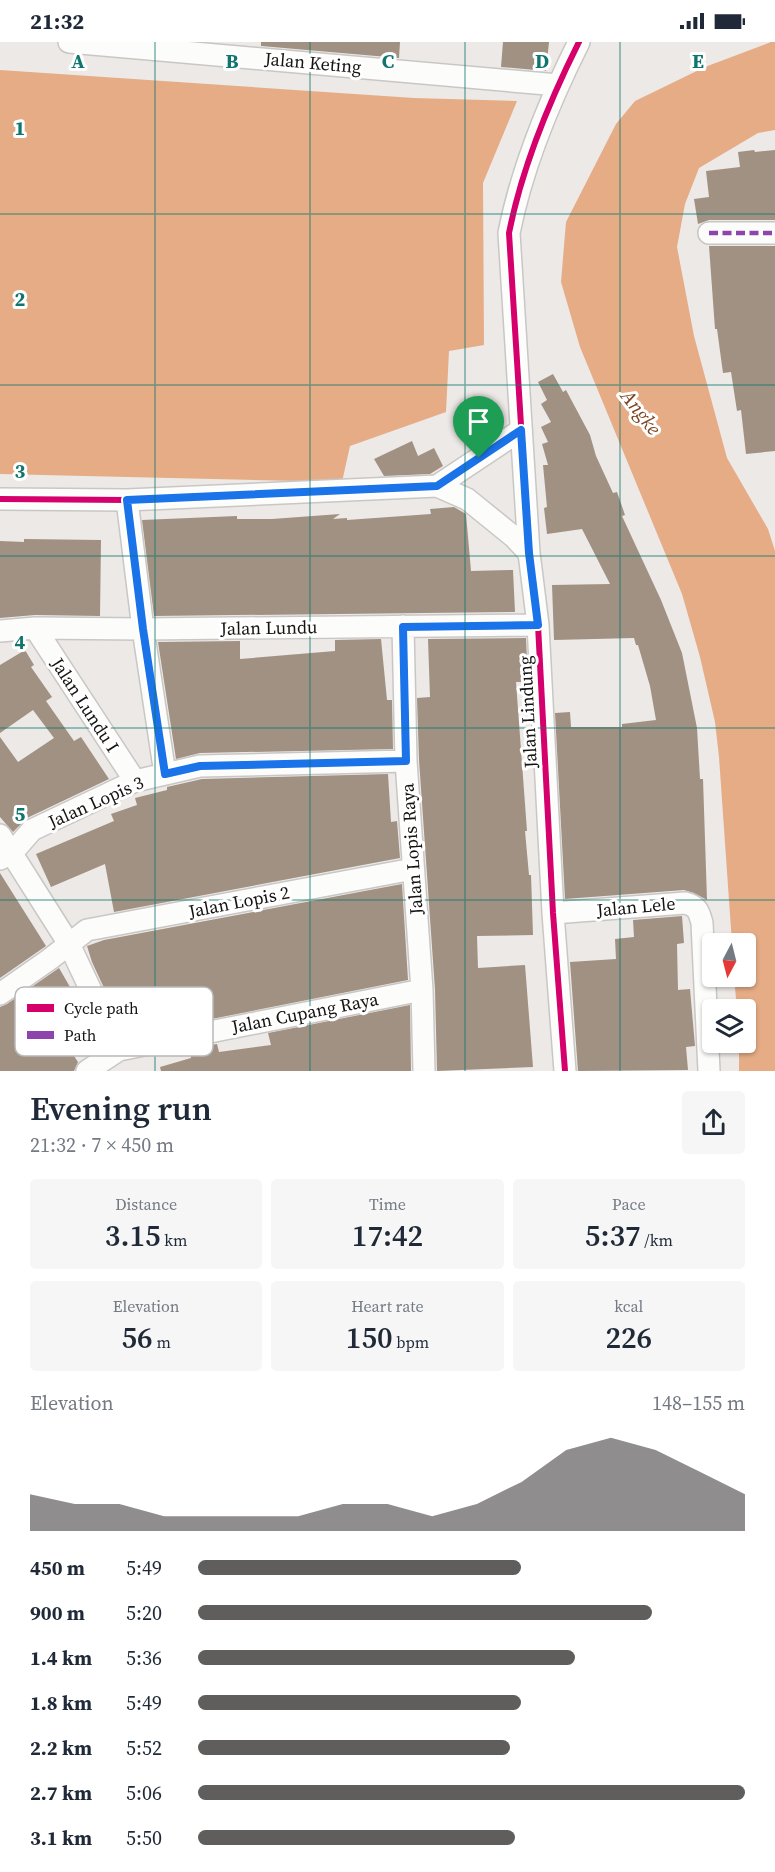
<!DOCTYPE html>
<meta charset="utf-8">
<style>
body{margin:0;font-family:"Source Serif 4",serif;background:#f6f6f7;color:#1f2937;height:100vh;display:flex;flex-direction:column;font-size:22px;white-space:nowrap}
*{box-sizing:border-box;margin:0}
p{font-size:20px;color:#747a83}
.icon{flex:none;width:33px;height:33px;fill:none;stroke:currentColor;stroke-width:2;stroke-linecap:round;stroke-linejoin:round}
.map{position:relative;height:1029px;overflow:hidden}
.side{display:flex;flex-direction:column;background:#fff;flex:1}
.side>*{flex:none}
.needle{width:39px;rotate:187deg}
.tools{position:absolute;left:702px;top:891px;display:grid;gap:12px}
.tools a{display:grid;place-items:center;width:54px;height:54px;border-radius:6px;background:#fff;box-shadow:0 2px 4px #0004;font-size:30px}
.pin{position:absolute;display:grid;place-items:center;width:51px;height:51px;color:#fff;margin:-62px -26px;border-radius:50% 50% 50% 0;rotate:-45deg;box-shadow:0 0 6px #0007}
.pin .icon{rotate:45deg}
.round{display:grid;place-items:center;flex:none;width:63px;height:63px;border-radius:6px;background:#f6f6f7}
.head{display:flex;align-items:center;justify-content:space-between;height:102px;padding:0 30px}
h1{font-size:33px;font-weight:600;line-height:45px}
.stats{display:grid;grid-template-columns:repeat(3,1fr);gap:9px;height:102px;padding:6px 30px}
.stats div{display:grid;align-content:center;border-radius:6px;background:#f6f6f7;text-align:center}
.stats b{font-size:30px;font-weight:600}
.stats small{font-size:16px;font-weight:400}
.stats p{font-size:16px}
.chart{height:168px;padding:12px 30px}
.chart p{display:flex;justify-content:space-between}
.chart svg{width:100%;height:108px;margin-top:6px;fill:#605e5d;opacity:.7}
ul{padding:0 30px;list-style:none;font-size:20px}
li{display:grid;grid-template-columns:96px 72px 1fr;align-items:center;height:45px}
li i{height:15px;border-radius:8px;background:#605e5d}
.status{display:flex;justify-content:space-between;align-items:center;height:42px;padding:0 30px;background:#fff;direction:ltr}
.status svg{height:16px;fill:currentColor}
.map>svg:first-child{display:block}
.water{fill:#e6ac86}
.building{fill:#a19182}
.lines{fill:none;stroke-linecap:round;stroke-linejoin:round}
.minor-casing{stroke:#c9c7c6;stroke-width:24}
.minor{stroke:#fcfcfb;stroke-width:21}
.quiet{stroke:#8e44ad;stroke-width:4.5;stroke-dasharray:9 4.5;stroke-linecap:butt}
.cycleway-casing{stroke:#fff;stroke-width:10}
.cycleway{stroke:#d6006c;stroke-width:6}
.route-casing{stroke:#fff;stroke-width:12}
.route{stroke:#1a73e8;stroke-width:8}
.grid{fill:none;stroke:#0f766e;stroke-width:1.5;stroke-opacity:0.55}
.labels{text-anchor:middle;stroke-width:6;stroke-linejoin:round;paint-order:stroke}
.street-label{font-size:18px;fill:#151312;stroke:#fff}
.water-label{font-size:20px;font-style:italic;fill:#7d4620;stroke:#fff}
.key{fill:#fff;stroke:#b9b8b8;stroke-width:1.5}
.key-label{font-size:16px;fill:#151312}
.grid-label{font-size:20px;text-anchor:middle;font-weight:bold;fill:#0f766e;stroke:#fff;stroke-width:6;stroke-linejoin:round;paint-order:stroke}
</style>
<div class="status"><b>21:32</b><svg viewBox="0 0 49 12"><path d="M0 12V9h3v3zM5 12V6h3v6zM10 12V3h3v9zM15 12V0h3v12zM26 1h20v11H26zM47 4h2v5h-2z"/></svg></div>
<div class="map">
<svg width="775" height="1029" viewBox="0 0 775 1029">
<rect width="100%" height="100%" fill="#ece9e7"/>
<path class="water" d="M771 0H775V88L758 91 699 126 685 162 677 205 694 294 727 416 768 487 775 509V1029H739V1001L746 1000V968L737 967 734 935 746 934V902L732 901 719 715 715 680 700 615 682 552 580 305 561 240 566 180 616 82 635 59 705 25Z
M0 28 414 56 517 59 483 141 484 303 449 309 446 370 350 404 342 440 0 432Z"/>
<path class="building" d="M261 0H400L399 16 261 4Z
M503 0H549L546 29 501 25Z
M754 108 755 110 775 108V178H709L698 182 694 157 709 155 706 129 740 125 738 110Z
M709 204H775V409L746 412 741 368 737 369 731 330 723 331 717 287H715Z
M553 332 563 350 566 348 590 393 596 414 613 451 617 450 625 473 622 474 661 558 682 611 697 686 700 737H703L707 858 694 851 684 848 565 857 555 671 570 670 571 685H622V682L656 678 650 644 638 603H636L634 596 554 598 552 543 610 542 582 487 547 492 544 466 547 465 543 423H548L542 402 548 400 541 385 551 380 541 362 547 358 538 340Z
M412 399 418 414 434 406 443 424 430 432 384 434 374 417Z
M454 465 466 472 471 529 513 528 515 570 154 574 142 478 237 474V477H272L340 472 333 477 347 476V478L431 472 430 467Z
M24 497 101 498 100 574 35 573 0 576V499L24 500Z
M526 596 528 640H516L527 789H525L529 833H531L533 893 477 894 478 926 525 923 533 1025 437 1029 435 948 419 718 417 656 430 655 428 597Z
M381 597 387 658H392L393 707 200 711 176 717 158 600 240 599V617L335 609V598Z
M25 608 34 623 31 625 52 655 46 659 74 699 81 695 109 737 27 776 13 790 0 775V695L18 720 54 696 33 668 0 691V623Z
M388 732 391 780 397 779 400 816 114 870 105 822 51 845 36 812 114 779 111 772 137 763 135 756 167 748V745L202 737Z
M0 831 46 904 0 936Z
M402 842 408 938 126 994 118 975 111 946 105 948 92 920 87 904 104 898Z
M682 874 684 901 677 902 678 948 690 947 695 1004 686 1005 688 1028 578 1029 570 920 616 917 615 897 634 895 633 878Z
M59 926 77 957H75L87 979 60 993 78 1020 74 1029H0V965L7 962Z
M410 963 411 1029H161L160 1025 191 1016 189 1007 217 1002 219 1010 271 1003 268 991Z"/>
<g class="lines">
<g class="minor-casing">
<path id="minor" d="M69 0 558 43
M709 191H775
M437 444 467 457 514 495 529 511
M0 457 127 458 437 444 521 388
M127 458 143 587 165 732
M403 584 406 719 422 948 424 1029
M35 586 135 739
M0 589 35 586 143 587 538 583
M0 793 69 902 119 1008
M0 817 12 811 32 788 135 739 200 724 406 719
M553 871 685 861C697 864 699 869 702 881L709 1029
M0 952 50 917 87 888 413 827
M87 1029 119 1008 422 948
M565 1029 553 871 538 583 529 511 509 191C522 125 549 60 579 0"/>
</g>
<use href="#minor" class="minor"/>
<path class="quiet" d="M709 191H775"/>
<g class="cycleway-casing">
<path id="cycleway" d="M0 457 127 458 437 444 521 388
M565 1029 553 871 538 583 529 511 509 191C522 125 549 60 579 0"/>
</g>
<use href="#cycleway" class="cycleway"/>
</g>
<g class="lines">
<g class="route-casing">
<path id="route" d="M521 388 529 511 538 583 403 585 406 719 200 724 165 732 143 587 127 458 437 444Z"/>
</g>
<use href="#route" class="route"/>
</g>
<path class="grid" d="M155 0V1029M310 0V1029M465 0V1029M620 0V1029M0 172H775M0 343H775M0 514H775M0 686H775M0 858H775"/>
<g class="labels">
<g class="street-label">
<text transform="translate(313 21) rotate(5)" y="6">Jalan Keting</text>
<text transform="translate(269 586) rotate(-1)" y="6">Jalan Lundu</text>
<text transform="translate(85 663) rotate(57)" y="6">Jalan Lundu I</text>
<text transform="translate(528 670) rotate(-93)" y="6">Jalan Lindung</text>
<text transform="translate(96 760) rotate(-24)" y="6">Jalan Lopis 3</text>
<text transform="translate(412 807) rotate(-94)" y="6">Jalan Lopis Raya</text>
<text transform="translate(239 860) rotate(-11)" y="6">Jalan Lopis 2</text>
<text transform="translate(636 865) rotate(-5)" y="6">Jalan Lele</text>
<text transform="translate(305 971) rotate(-11)" y="6">Jalan Cupang Raya</text>
</g>
<g class="water-label">
<text transform="translate(641 370) rotate(52)" y="7">Angke</text>
</g>
</g>
<rect x="15" y="945" width="198" height="69" rx="9" class="key"/>
<rect x="27" y="962" width="27" height="8" fill="#d6006c"/>
<rect x="27" y="989" width="27" height="8" fill="#8e44ad"/>
<g class="key-label">
<text x="64" y="972">Cycle path</text>
<text x="64" y="999">Path</text>
</g>
<g class="grid-label">
<text x="78" y="26">A</text>
<text x="232" y="26">B</text>
<text x="388" y="26">C</text>
<text x="542" y="26">D</text>
<text x="698" y="26">E</text>
<text x="20" y="93">1</text>
<text x="20" y="264">2</text>
<text x="20" y="436">3</text>
<text x="20" y="607">4</text>
<text x="20" y="779">5</text>
</g>
</svg>
<div class="tools">
<a><svg class="needle" viewBox="-14 -14 28 28"><path d="M0-13l5 13h-10z" fill="#e53935"/><path d="M0 13l5-13h-10z" fill="#747a83"/></svg></a>
<a><svg class="icon" aria-label="layers" viewBox="0 0 24 24"><path d="M12 4l9 5-9 5-9-5zM3 14l9 5 9-5"/></svg></a>
</div>
<div class="pin" style="left:479px;top:416px;background:#1e9e55"><svg class="icon" aria-label="arrive" viewBox="0 0 24 24"><path d="M6 21V4h12l-3 4 3 4H6"/></svg></div>
</div>
<section class="side">
<div class="head"><div><h1>Evening run</h1><p>21:32 · 7 × 450 m</p></div><a class="round"><svg class="icon" aria-label="share" viewBox="0 0 24 24"><path d="M12 15V3M7 8l5-5 5 5M5 13v7h14v-7"/></svg></a></div>
<div class="stats">
<div><p>Distance</p><b>3.15<small> km</small></b></div>
<div><p>Time</p><b>17:42</b></div>
<div><p>Pace</p><b>5:37<small> /km</small></b></div>
</div>
<div class="stats">
<div><p>Elevation</p><b>56<small> m</small></b></div>
<div><p>Heart rate</p><b>150<small> bpm</small></b></div>
<div><p>kcal</p><b>226</b></div>
</div>
<div class="chart"><p><span>Elevation</span>148–155 m</p>
<svg viewBox="0 0 160 44" preserveAspectRatio="none"><path d="M0 44V29L10 33L20 33L30 38L40 38L50 38L60 38L70 33L80 33L90 38L100 33L110 24L120 11L130 6L140 11L150 20L160 29V44z"/></svg>
</div>
<ul>
<li><b>450 m</b>5:49<i style="width:59%"></i></li>
<li><b>900 m</b>5:20<i style="width:83%"></i></li>
<li><b>1.4 km</b>5:36<i style="width:69%"></i></li>
<li><b>1.8 km</b>5:49<i style="width:59%"></i></li>
<li><b>2.2 km</b>5:52<i style="width:57%"></i></li>
<li><b>2.7 km</b>5:06<i style="width:100%"></i></li>
<li><b>3.1 km</b>5:50<i style="width:58%"></i></li>
</ul>
</section>
